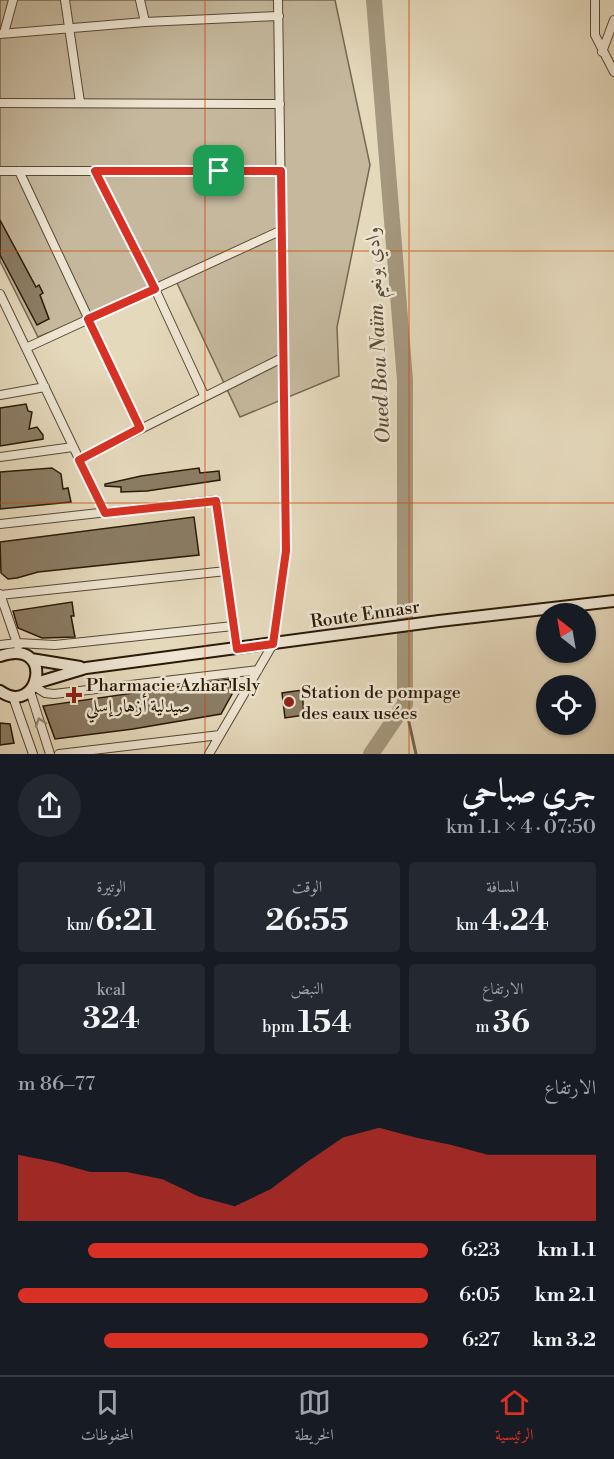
<!DOCTYPE html>
<html lang="ar">
<meta charset="utf-8">
<style>
body{margin:0;font-family:"Libre Bodoni",Amiri,serif;background:#242831;color:#f1f3f6;direction:rtl;height:100vh;display:flex;flex-direction:column;font-size:22px;white-space:nowrap}
*{box-sizing:border-box;margin:0}
p{font-size:20px;color:#9ea1a6}
.icon{flex:none;width:33px;height:33px;fill:none;stroke:currentColor;stroke-width:2;stroke-linecap:round;stroke-linejoin:round}
.map{position:relative;height:754px;overflow:hidden;direction:ltr}
.panel{display:flex;flex-direction:column;background:#171b24;flex:1}
.panel>*{flex:none}
.needle{width:39px;rotate:329deg}
.controls{position:absolute;left:536px;top:603px;display:grid;gap:12px}
.controls a{display:grid;place-items:center;width:60px;height:60px;border-radius:50%;background:#171b24;box-shadow:0 2px 4px #0004;font-size:30px}
.pin{position:absolute;display:grid;place-items:center;width:51px;height:51px;color:#fff;margin:-26px;border-radius:12px;box-shadow:0 3px 9px #0006}
.round{display:grid;place-items:center;flex:none;width:63px;height:63px;border-radius:32px;background:#242831}
.headline{display:flex;align-items:center;justify-content:space-between;height:102px;padding:0 18px}
h1{font-size:33px;font-weight:700;line-height:45px}
.stats{display:grid;grid-template-columns:repeat(3,1fr);gap:9px;height:102px;padding:6px 18px}
.stats div{display:grid;align-content:center;border-radius:6px;background:#242831;text-align:center}
.stats b{font-size:30px;font-weight:700}
.stats small{font-size:16px;font-weight:400}
.stats p{font-size:16px}
.chart{height:168px;padding:12px 18px}
.chart p{display:flex;justify-content:space-between}
.chart svg{width:100%;height:108px;margin-top:6px;fill:#d93025;opacity:.7}
ul{padding:0 18px;list-style:none;font-size:20px}
li{display:grid;grid-template-columns:96px 72px 1fr;align-items:center;height:45px}
li i{height:15px;border-radius:8px;background:#d93025}
.menu{display:flex;justify-content:space-around;align-items:center;height:84px;border-top:2px solid #363941;background:#171b24;font-size:16px;color:#9ea1a6}
.menu a{display:grid;justify-items:center;gap:3px}
.menu .selected{color:#d93025}
.map>svg:first-child{display:block}
.green{fill:#c5b89d;stroke:#776852;stroke-width:1.5}
.lines{fill:none;stroke-linecap:round;stroke-linejoin:round}
.stream{stroke:#73654e;stroke-width:3}
.river{stroke:#a5987e;stroke-width:16}
.building{fill:#8b7d65;stroke:#291906;stroke-width:1.5}
.minor-casing{stroke:#584934;stroke-width:10}
.secondary-casing{stroke:#291906;stroke-width:14}
.minor{stroke:#eee6d3;stroke-width:8}
.secondary{stroke:#eee6d3;stroke-width:10}
.oneway{stroke:#958a77}
.route-casing{stroke:#fff;stroke-width:12}
.route{stroke:#d93025;stroke-width:8}
.grid{fill:none;stroke:#cb4f0b;stroke-width:1.5;stroke-opacity:0.55}
.poi-dot{fill:#8f2418;stroke:#eee6d3;stroke-width:2}
.labels{text-anchor:middle;stroke-width:5;stroke-linejoin:round;paint-order:stroke}
.street-label{font-size:18px;fill:#291906;stroke:#eee6d3}
.poi-label{font-size:18px;fill:#291906;stroke:#eee6d3;text-anchor:start}
.water-label{font-size:20px;font-style:italic;fill:#5b4c36;stroke:#eee6d3}
</style>
<div class="map">
<svg width="614" height="754" viewBox="0 0 614 754">
<rect width="100%" height="100%" fill="#e5d9bc"/>
<filter id="stains"><feTurbulence type="fractalNoise" baseFrequency=".00333" numOctaves="4"/><feColorMatrix values="0 0 0 0 .2 0 0 0 0 .09 0 0 0 0 .02 0 0 0 .5 -.17"/></filter>
<radialGradient id="worn" r=".72"><stop offset=".6" stop-color="#630" stop-opacity="0"/><stop offset="1" stop-color="#630" stop-opacity=".3"/></radialGradient>
<path class="green" d="M0 0H335L370 165 337 327 339 376 240 417 176 281 38 337 0 261Z"/>
<g class="lines">
<path class="stream" d="M405 704 416 754"/>
<path class="river" d="M371 754 405 704V380L374 0"/>
</g>
<path class="building" d="M0 220 36 287 39 285 43 293 40 295 49 319 37 325 0 255Z
M26 404 28 411 32 412 29 429 37 427 43 435V439L0 446V408Z
M52 468 61 474 63 489 68 488 71 502 0 509V472Z
M199 468 200 473 219 471 220 480 147 491 121 492V487L105 486V484L141 476Z
M194 517 199 555 38 572 17 578 8 579 1 573 0 542Z
M72 602 74 616H71L75 637 42 638 18 628 13 611Z
M230 679 232 694 221 714 133 729 55 739 43 706Z
M302 690 304 715 285 718 282 693Z
M0 723 10 724 14 743 0 745Z"/>
<g class="lines">
<g class="minor-casing">
<path id="minor" d="M65 0 80 102
M140 0 145 22
M595 0V35L614 72
M4 33 13 0
M0 34 145 22 279 16
M602 52 614 20
M0 103 280 104
M0 171H281
M19 171 140 428
M95 171 155 289 204 395
M0 294 105 513
M26 348 282 230
M0 395 45 387
M0 457 73 447
M79 460 284 357
M0 524 216 500 237 649
M0 594 18 646
M0 595 226 571
M0 645 17 643 55 645 233 626
M34 686 45 693 54 694 258 670
M30 691 50 754
M13 697 33 754
M59 754 220 735
M209 754 273 644 286 551 278 0"/>
</g>
<g class="secondary-casing">
<path id="secondary" d="M0 656C57 637 39 719 0 691
M31 659 80 667
M36 683 86 668 439 621 614 601"/>
</g>
<use href="#minor" class="minor"/>
<use href="#secondary" class="secondary"/>
</g>
<defs><path id="oneway-chevron" d="M-2-3.5L2.5 0L-2 3.5" fill="none" stroke-width="1.6" stroke-linecap="round" stroke-linejoin="round" transform="scale(1.5)"/></defs>
<use class="oneway" href="#oneway-chevron" transform="translate(40 722) rotate(-108)"/>
<g class="lines">
<g class="route-casing">
<path id="route" d="M95 171H281L286 551 273 644 237 649 216 501 105 513 79 460 140 428 88 319 155 289Z"/>
</g>
<use href="#route" class="route"/>
</g>
<path class="grid" d="M205 0V754M409 0V754M0 251H614M0 503H614"/>
<g class="poi-dot">
<path d="M71 686h6v6h6v6h-6v6h-6v-6h-6v-6h6z"/>
<circle cx="289" cy="702" r="6"/>
</g>
<g class="labels">
<g class="street-label">
<text transform="translate(365 614) rotate(-8)" y="6">Route Ennasr</text>
</g>
<g class="poi-label">
<text x="86" y="691">Pharmacie Azhar Isly<tspan x="86" dy="21">صيدلية أزهار إسلي</tspan></text>
<text x="301" y="698">Station de pompage<tspan x="301" dy="21">des eaux usées</tspan></text>
</g>
<g class="water-label">
<text transform="translate(377 335) rotate(-93)" y="7">Oued Bou Naïm وادي بونعيم</text>
</g>
</g>
<rect width="100%" height="100%" filter="url(#stains)"/>
<rect width="100%" height="100%" fill="url(#worn)"/>
</svg>
<div class="controls">
<a><svg class="needle" viewBox="-14 -14 28 28"><path d="M0-13l5 13h-10z" fill="#e53935"/><path d="M0 13l5-13h-10z" fill="#9ea1a6"/></svg></a>
<a><svg class="icon" aria-label="locate" viewBox="0 0 24 24"><circle cx="12" cy="12" r="6"/><path d="M12 2v4M12 18v4M2 12h4M18 12h4"/></svg></a>
</div>
<div class="pin" style="left:219px;top:171px;background:#1e9e55"><svg class="icon" aria-label="arrive" viewBox="0 0 24 24"><path d="M6 21V4h12l-3 4 3 4H6"/></svg></div>
</div>
<section class="panel">
<div class="headline"><div><h1>جري صباحي</h1><p>07:50 · 4 × 1.1 km</p></div><a class="round"><svg class="icon" aria-label="share" viewBox="0 0 24 24"><path d="M12 15V3M7 8l5-5 5 5M5 13v7h14v-7"/></svg></a></div>
<div class="stats">
<div><p>المسافة</p><b>4.24<small> km</small></b></div>
<div><p>الوقت</p><b>26:55</b></div>
<div><p>الوتيرة</p><b>6:21<small> /km</small></b></div>
</div>
<div class="stats">
<div><p>الارتفاع</p><b>36<small> m</small></b></div>
<div><p>النبض</p><b>154<small> bpm</small></b></div>
<div><p>kcal</p><b>324</b></div>
</div>
<div class="chart"><p><span>الارتفاع</span>77–86 m</p>
<svg viewBox="0 0 160 44" preserveAspectRatio="none"><path d="M0 44V17L10 20L20 24L30 24L40 27L50 34L60 38L70 31L80 20L90 10L100 6L110 10L120 13L130 17L140 17L150 17L160 17V44z"/></svg>
</div>
<ul>
<li><b>1.1 km</b>6:23<i style="width:83%"></i></li>
<li><b>2.1 km</b>6:05<i style="width:100%"></i></li>
<li><b>3.2 km</b>6:27<i style="width:79%"></i></li>
</ul>
</section>
<nav class="menu">
<a class="selected"><svg class="icon" aria-label="home" viewBox="0 0 24 24"><path d="M3 11l9-7 9 7M6 9v11h12V9"/></svg>الرئيسية</a>
<a><svg class="icon" aria-label="map" viewBox="0 0 24 24"><path d="M3 6l6-2 6 2 6-2v14l-6 2-6-2-6 2zM9 4v14M15 6v14"/></svg>الخريطة</a>
<a><svg class="icon" aria-label="saved" viewBox="0 0 24 24"><path d="M7 4h10v16l-5-4-5 4z"/></svg>المحفوظات</a>
</nav>
